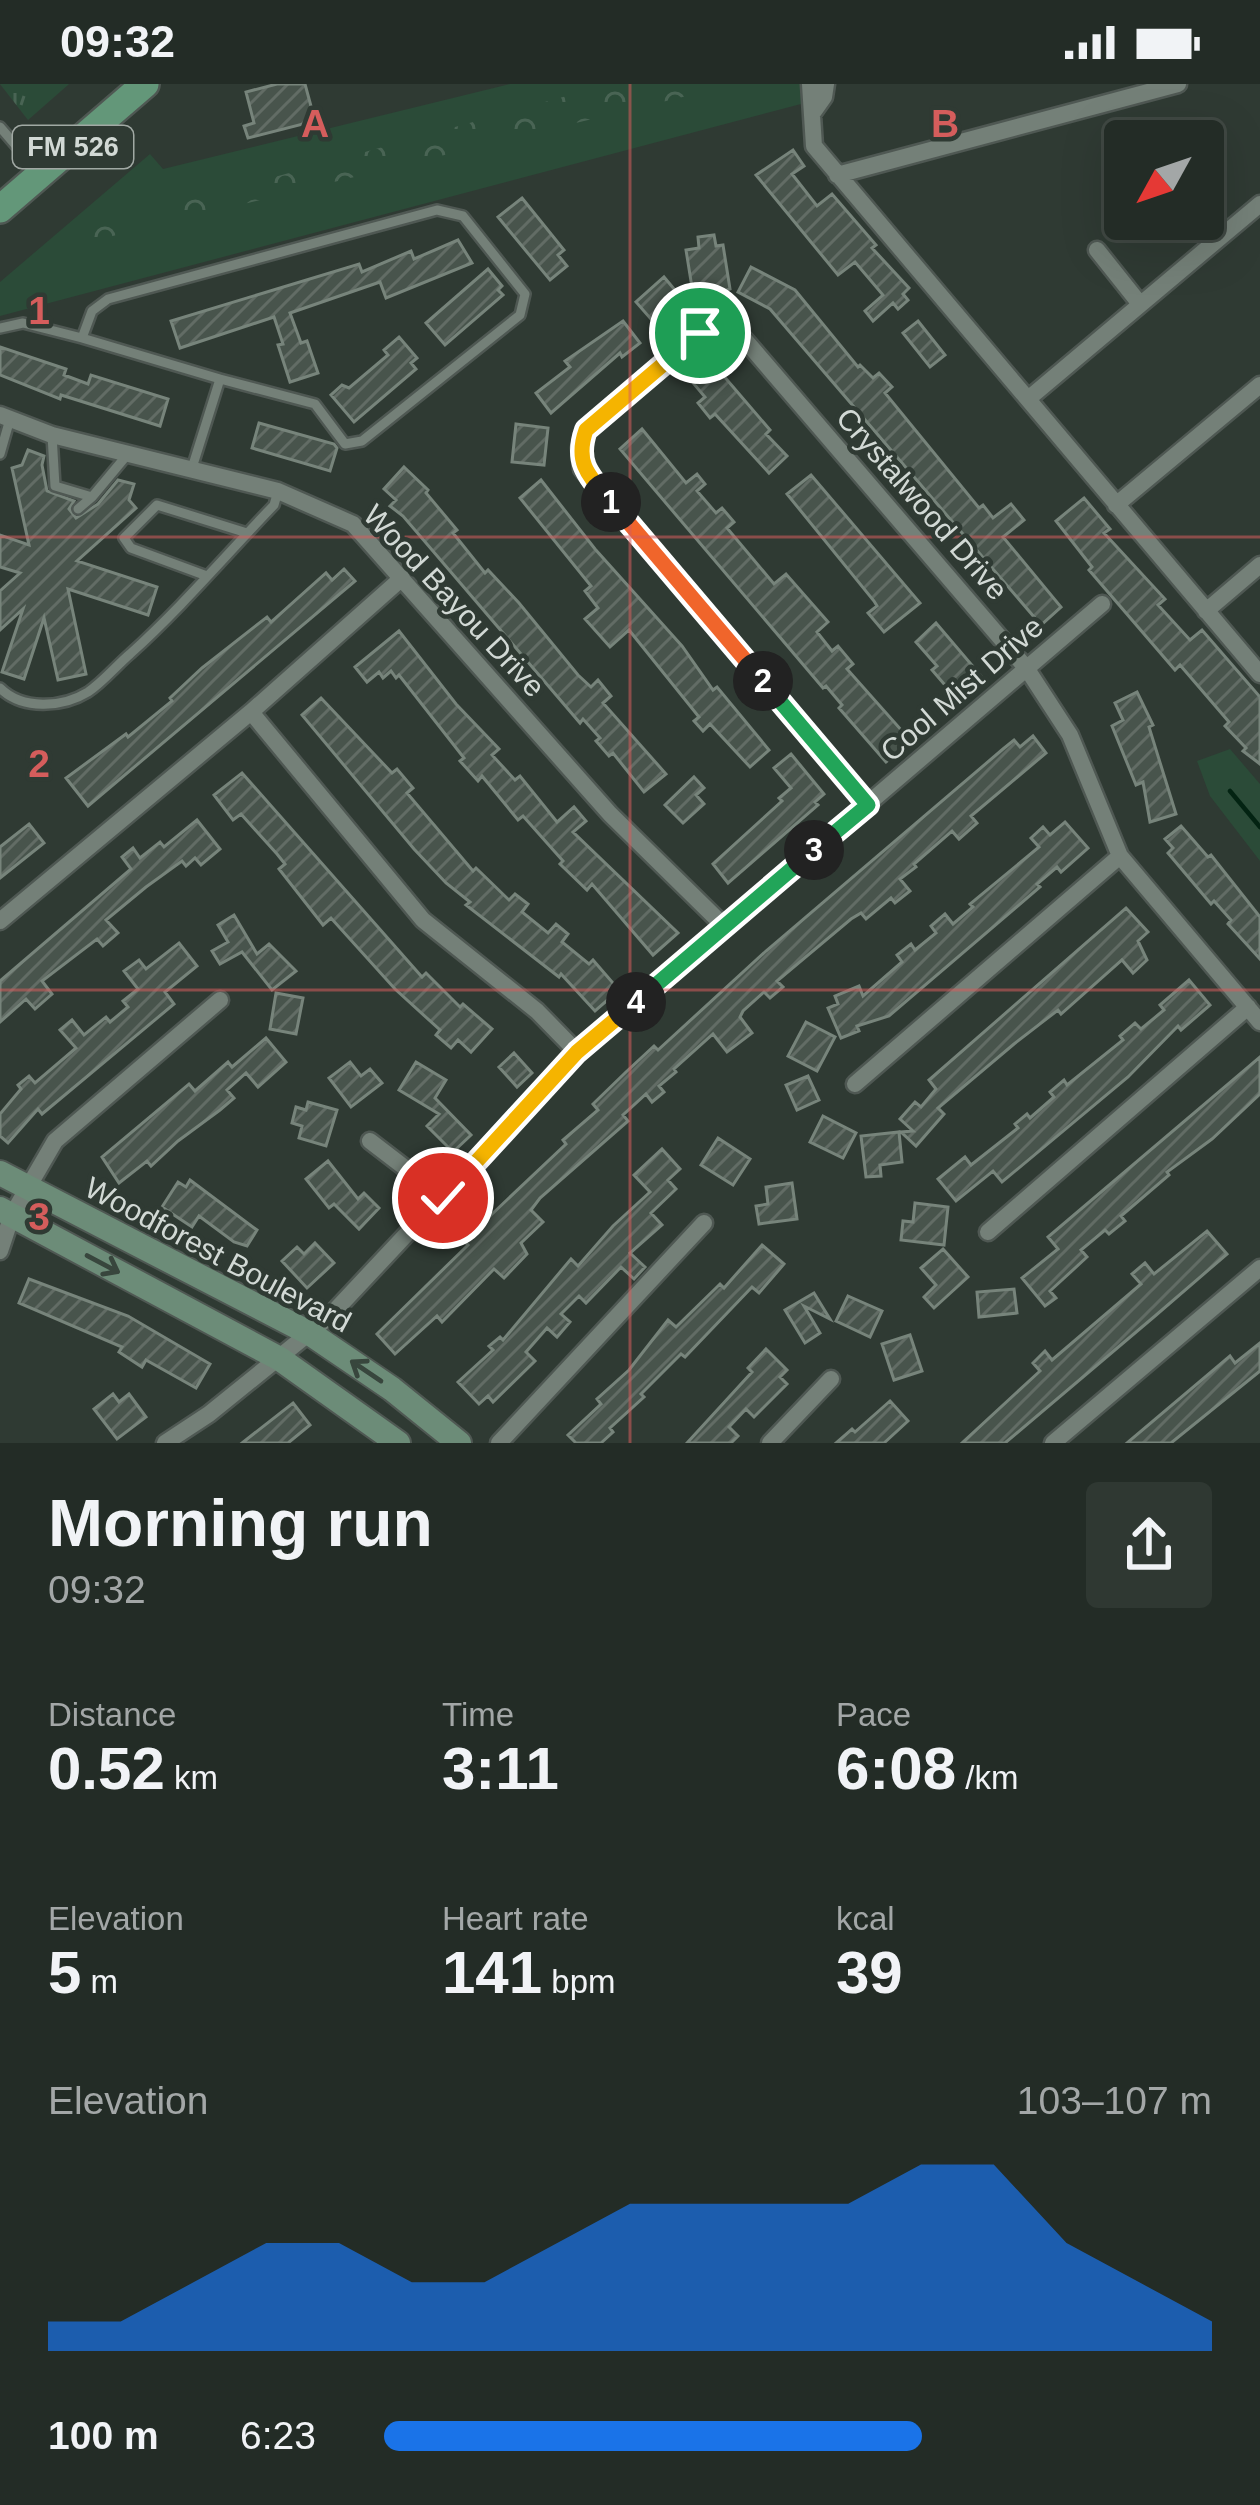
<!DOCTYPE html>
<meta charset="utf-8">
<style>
body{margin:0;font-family:Arial,sans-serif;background:#2f3832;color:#f1f3f6;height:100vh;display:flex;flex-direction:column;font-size:45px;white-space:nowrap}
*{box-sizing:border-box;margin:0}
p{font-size:39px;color:#a3a7a7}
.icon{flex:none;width:66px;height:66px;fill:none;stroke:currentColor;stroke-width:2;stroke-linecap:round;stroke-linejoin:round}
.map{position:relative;height:1359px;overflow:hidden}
.drawer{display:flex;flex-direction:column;background:#232c26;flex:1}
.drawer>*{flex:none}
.needle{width:78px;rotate:230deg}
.tools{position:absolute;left:1104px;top:36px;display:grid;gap:24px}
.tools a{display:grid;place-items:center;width:120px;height:120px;border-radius:12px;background:#232c26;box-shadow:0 12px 48px #0002,0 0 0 3px #404843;font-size:60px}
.pin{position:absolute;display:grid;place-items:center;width:102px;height:102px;color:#fff;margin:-51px;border:6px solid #fff;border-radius:50%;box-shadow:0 3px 12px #0007}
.km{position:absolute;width:60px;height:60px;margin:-30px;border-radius:50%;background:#222;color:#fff;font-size:33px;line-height:60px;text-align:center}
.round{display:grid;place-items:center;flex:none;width:126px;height:126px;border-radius:12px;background:#2f3832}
.summary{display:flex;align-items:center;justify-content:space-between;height:204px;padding:0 48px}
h1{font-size:66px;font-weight:600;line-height:90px}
.metrics{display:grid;grid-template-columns:repeat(3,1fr);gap:18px;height:204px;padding:12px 48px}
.metrics div{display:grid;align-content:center}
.metrics b{font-size:60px;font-weight:600}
.metrics small{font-size:33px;font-weight:400}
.metrics p{font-size:33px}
.chart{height:336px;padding:24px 48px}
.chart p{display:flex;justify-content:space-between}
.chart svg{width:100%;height:216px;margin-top:12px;fill:#1a73e8;opacity:.7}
ul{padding:0 48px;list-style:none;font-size:39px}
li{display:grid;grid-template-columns:192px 144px 1fr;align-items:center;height:90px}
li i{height:30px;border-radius:15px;background:#1a73e8}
.status{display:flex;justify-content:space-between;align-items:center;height:84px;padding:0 60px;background:#232c26;direction:ltr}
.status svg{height:33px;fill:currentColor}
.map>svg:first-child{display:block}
.grass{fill:#2b4b38}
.forest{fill:url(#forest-crowns)}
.park{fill:url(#park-tufts)}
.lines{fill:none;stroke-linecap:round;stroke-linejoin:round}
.stream{stroke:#032312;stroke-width:4.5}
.building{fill:url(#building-hatch);stroke:#77847b;stroke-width:3}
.lane-casing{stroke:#4f5853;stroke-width:14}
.street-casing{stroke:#4f5853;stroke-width:21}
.secondary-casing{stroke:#4f5853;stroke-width:28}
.primary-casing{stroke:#4f5853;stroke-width:32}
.lane{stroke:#748078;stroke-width:9}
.street{stroke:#748078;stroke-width:16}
.secondary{stroke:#6c8c78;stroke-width:24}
.primary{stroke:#639779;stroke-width:27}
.oneway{stroke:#38463d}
.split-1-casing{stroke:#fff;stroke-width:24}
.split-2-casing{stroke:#fff;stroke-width:24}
.split-3-casing{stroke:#fff;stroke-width:24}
.split-4-casing{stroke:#fff;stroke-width:24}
.split-5-casing{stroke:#fff;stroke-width:24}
.split-1{stroke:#f5b400;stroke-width:15}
.split-2{stroke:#f0652b;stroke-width:15}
.split-3{stroke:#22a559;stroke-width:15}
.split-4{stroke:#22a559;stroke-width:15}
.split-5{stroke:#f5b400;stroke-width:15}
.grid{fill:none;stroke:#d55d5c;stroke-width:3;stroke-opacity:0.55}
.labels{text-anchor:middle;stroke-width:9;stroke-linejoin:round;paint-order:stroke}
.shield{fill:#2f3a33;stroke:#a1a9a4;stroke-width:3}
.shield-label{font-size:27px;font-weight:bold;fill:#d2d9d5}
.street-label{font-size:30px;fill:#d2d9d5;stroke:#2f3a33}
.grid-label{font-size:39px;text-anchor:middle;font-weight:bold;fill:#d55d5c;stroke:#2f3a33;stroke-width:9;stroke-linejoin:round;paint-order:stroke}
</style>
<div class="status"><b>09:32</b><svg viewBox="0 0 49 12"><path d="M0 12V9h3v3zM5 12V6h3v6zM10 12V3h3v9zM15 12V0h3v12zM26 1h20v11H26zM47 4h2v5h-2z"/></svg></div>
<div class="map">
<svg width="1260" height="1359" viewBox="0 0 1260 1359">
<defs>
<pattern id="forest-crowns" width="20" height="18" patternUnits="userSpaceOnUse" patternTransform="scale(3)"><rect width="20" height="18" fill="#2b4b38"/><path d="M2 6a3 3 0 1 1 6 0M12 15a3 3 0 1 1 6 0" fill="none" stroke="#496454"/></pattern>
<pattern id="park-tufts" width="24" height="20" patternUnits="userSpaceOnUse" patternTransform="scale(3)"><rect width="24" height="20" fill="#2b4b38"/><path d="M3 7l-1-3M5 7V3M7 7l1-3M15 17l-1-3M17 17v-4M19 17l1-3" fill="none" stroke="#496454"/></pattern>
<pattern id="building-hatch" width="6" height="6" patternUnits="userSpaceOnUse" patternTransform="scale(3)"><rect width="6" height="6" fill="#48544c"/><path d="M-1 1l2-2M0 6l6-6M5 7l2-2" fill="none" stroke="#626c65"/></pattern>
</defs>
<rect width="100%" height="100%" fill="#2f3a33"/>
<path class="grass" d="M510 0H804L801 20 0 232V198L150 70 163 85Z
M1230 665 1260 700V777L1210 712 1197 677Z"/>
<path class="forest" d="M610 0H736L43 169 62 152Z"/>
<path class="park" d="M0 0H69L28 36Z"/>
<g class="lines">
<path class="stream" d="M1230 707 1260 743"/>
</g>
<path class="building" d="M277 0H305L315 37 248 54 244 42 254 39 246 8Z
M793 66 804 82 792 90 817 122 832 110 876 161 872 164 909 204 903 210 908 216 898 225 893 219 873 237 865 227 883 211 855 178 838 191 756 91Z
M522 114 564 166 558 171 567 182 550 196 498 133Z
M714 151 716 162 723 161 730 205 694 216 686 166 699 164 698 153Z
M458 156 472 179 386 214 380 198 290 229 301 259 307 257 318 289 290 298 278 261 283 260 274 233 180 264 171 237 359 180 362 188 411 167 414 175Z
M751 183 795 206 858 283 860 281 873 294 879 289 892 303 885 309 979 424 983 421 993 434 1011 420 1024 436 1003 453 1061 523 1041 541 770 225 738 208Z
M488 185 502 202 498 206 503 211 445 261 426 239Z
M664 193 685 218 657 242 636 218Z
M623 237 640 259 622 273 620 269 551 329 536 309 570 283 565 277Z
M918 237 945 271 930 283 903 249Z
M399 253 417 274 411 279 416 285 354 338 331 311 342 301 349 304 388 271 384 266Z
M0 263 66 285 64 291 88 300 91 291 168 315 160 342 61 311 60 315 0 291Z
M716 283 770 346 766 350 787 372 769 389 715 330 710 334 698 319 705 313 694 300Z
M259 339 334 360 337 364 330 387 252 364Z
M516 340 548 344 544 381 512 378Z
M642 345 686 399 697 390 705 400 697 407 716 429 722 424 734 438 727 444 774 500 786 490 828 538 817 548 832 567 838 562 853 580 847 585 911 657 886 678 839 624 842 621 826 602 823 604 620 365Z
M28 366 44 372 42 381 47 407 74 417 69 425 76 434 98 420 118 396 134 400 129 416 136 424 77 477 157 503 148 531 68 505 86 590 58 596 44 534 24 595 2 588 23 525 0 546V507L20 489 0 483V451L29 461 12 384 22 381Z
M404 383 428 406 426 409 457 446 453 449 485 489 488 486 519 519 578 591 591 603 598 596 611 612 603 619 666 690 644 708 613 669 609 672 596 657 600 654 583 635 580 639 403 432 390 422 396 416 384 405Z
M811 391 920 519 884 548 868 529 877 522 874 517 787 410Z
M541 396 595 465 682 562 713 606 717 603 769 666 750 683 710 640 703 647 694 637 699 633 629 546 610 563 585 535 598 524 585 507 591 502 520 414Z
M1084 414 1110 445 1104 449 1165 515 1158 521 1190 556 1202 546 1260 613V680L1243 667 1246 664 1225 642 1229 638 1180 581 1175 586 1089 486 1092 483 1056 437Z
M344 485 355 497 88 722 66 694 126 650 128 653 172 617 170 614 202 584 267 533 271 538 326 489 332 496Z
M936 539 982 593 957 615 932 586 937 582 916 558Z
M399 547 456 620 499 665 492 671 515 696 520 692 557 738 574 723 586 737 573 748 678 849 653 871 592 800 587 806 560 780 563 777 523 732 518 736 482 692 478 697 460 677 464 674 399 591 396 594 391 587 383 594 379 588 367 598 355 583Z
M1137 608 1153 641 1149 643 1176 730 1150 738 1143 698 1136 701 1112 642 1123 636 1115 619Z
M321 614 392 689 397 685 413 704 407 709 473 787 476 784 509 816 515 810 528 820 522 828 548 849 556 840 568 850 562 858 589 880 593 876 619 906 595 927 561 890 559 893 466 821 470 818 446 799 414 765 302 631Z
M1033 652 1046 669 971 732 977 739 959 755 952 747 914 780 916 783 900 795 910 807 895 819 891 814 866 835 861 829 851 835 777 897 783 903 770 914 764 908 743 927 740 933 752 949 727 968 713 950 674 985 676 988 659 1002 664 1008 652 1018 646 1010 623 1031 628 1037 540 1114 531 1126 543 1138 521 1159 527 1170 504 1194 494 1185 442 1238 437 1232 395 1270 377 1250 468 1161 461 1154 486 1127 491 1131 566 1060 563 1056 598 1026 593 1020 626 988 654 962 658 966 766 867 1003 665 1014 656 1020 663Z
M791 670 824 710 815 718 818 721 728 799 713 780 782 717 779 714 791 704 774 684Z
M242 689 422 893 426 889 460 923 463 920 492 945 471 968 458 956 451 964 436 951 440 946 395 905 331 834 323 841 279 785 285 780 277 770 241 730 233 736 214 711Z
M694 693 704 704 696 711 704 720 683 739 665 721Z
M197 736 220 765 201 781 195 774 186 782 182 777 146 803 106 836 118 849 103 862 97 855 42 897 52 910 35 925 26 915 0 938V897L131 785 122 773 133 764 140 774 160 758 164 763Z
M1065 738 1088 764 1061 788 1057 783 1037 800 1040 803 889 932 857 942 859 947 841 954 828 924 838 920 835 912 859 902 863 912 902 878 897 871 911 860 915 866 936 849 931 842 945 830 953 840 973 823 970 820 1039 763 1031 754 1043 743 1050 751Z
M29 740 44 759 0 794V763Z
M1181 742 1208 773 1211 771 1260 833V875L1228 840 1231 836 1214 817 1211 820 1168 769 1173 764 1165 755Z
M1126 824 1148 848 1138 857 1147 876 1133 889 1122 876 1061 930 1058 926 1014 960 938 1024 944 1030 916 1062 901 1048 913 1047 900 1035 915 1018 921 1023 936 1005 929 996Z
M234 831 257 870 269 860 296 887 272 906 242 868 220 880 212 867 228 858 218 841Z
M179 859 197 882 165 908 174 920 42 1030 38 1025 8 1059 0 1052V1030L21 1005 18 1001 29 992 35 999 76 964 60 946 72 936 84 951 106 933 110 938 128 923 123 917 138 905 124 887 139 876 146 885Z
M1189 896 1210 921 1181 946 1178 942 1128 993 1002 1098 993 1087 956 1117 938 1095 965 1073 971 1081 1018 1044 1015 1040 1027 1030 1030 1034 1054 1013 1050 1008 1064 996 1067 1001 1123 956 1120 952 1135 939 1141 945 1164 926 1160 921Z
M276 909 303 914 296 950 270 945Z
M806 938 835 953 817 987 788 972Z
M266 954 286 978 258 1003 246 989 227 1006 234 1014 220 1026 178 1057 151 1082 147 1077 119 1099 102 1073 189 1000 195 1007 228 978 232 983Z
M514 969 532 989 517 1003 499 983Z
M1260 973V1010L1212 1055 1167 1088 1169 1091 1121 1132 1125 1137 1109 1150 1105 1146 1081 1166 1087 1173 1050 1207 1056 1214 1045 1222 1022 1194 1058 1165 1048 1153Z
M350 978 361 992 370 985 382 999 351 1023 329 994Z
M416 978 446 996 435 1014 471 1051 453 1068 427 1042 439 1030 399 1006Z
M808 992 819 1016 797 1026 786 1001Z
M308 1018 337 1026 326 1062 299 1054 302 1042 292 1039 296 1023 306 1026Z
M823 1032 856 1049 843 1074 810 1058Z
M899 1048 902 1078 880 1081 881 1092 866 1093 861 1052Z
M718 1054 750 1075 733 1101 701 1081Z
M662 1065 680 1085 668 1096 676 1105 651 1129 662 1141 630 1169 645 1183 634 1195 621 1183 586 1219 579 1212 561 1230 570 1238 557 1253 547 1244 526 1268 535 1277 493 1318 488 1312 479 1320 458 1298 493 1266 489 1262 500 1253 503 1256 571 1175 578 1182 613 1142 650 1108 634 1091Z
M328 1077 358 1115 364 1109 379 1124 359 1145 334 1120 329 1124 306 1095Z
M190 1096 257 1146 247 1162 234 1158 199 1132 192 1143 162 1123 178 1098 186 1103Z
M792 1099 797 1135 759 1140 756 1122 768 1120 766 1103Z
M915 1119 948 1123 944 1161 901 1156 903 1137 913 1138Z
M1207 1147 1227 1170 1155 1232 1005 1359H962L1040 1287 1033 1279 1045 1267 1052 1276 1141 1200 1132 1190 1145 1179 1154 1190Z
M315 1159 334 1179 307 1204 282 1177 297 1163 304 1170Z
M762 1161 784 1180 759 1209 752 1203 685 1273 681 1270 641 1310 644 1313 610 1344 613 1348 601 1359H576L568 1351 601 1320 597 1315 629 1286 668 1236 676 1243 720 1200 724 1204Z
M943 1165 968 1193 934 1224 924 1213 936 1201 921 1184Z
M29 1195 128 1232 210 1280 196 1304 146 1276 142 1283 119 1268 122 1263 19 1219Z
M1014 1205 1017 1229 979 1233 977 1208Z
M814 1209 830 1235 804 1222 820 1249 805 1259 785 1226Z
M848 1212 882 1227 870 1253 836 1237Z
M910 1251 922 1287 894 1296 882 1260Z
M1260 1259V1287L1171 1359H1127L1230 1272 1235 1279Z
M766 1265 787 1286 780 1293 787 1300 754 1333 746 1325 729 1343 738 1352 731 1359H687L752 1288 748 1284Z
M113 1310 119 1318 129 1310 146 1333 117 1355 94 1325Z
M890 1317 908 1337 884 1359H836L852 1345 855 1348Z
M293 1319 310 1341 288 1359H242Z"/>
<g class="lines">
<g class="lane-casing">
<path id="lane" d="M0 43 37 86
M0 244 23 239 82 254 92 227 108 215 437 126 463 132 525 210 520 231 362 357 345 360 315 320 220 295 192 384
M82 254 220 295
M52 351 55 402 92 413 127 371
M0 370 10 335
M78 425 92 413
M207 492 131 464 124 454 157 421 247 449
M0 604C22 626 62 624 88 608 103 598 116 582 130 570 181 524 226 471 274 421L278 407"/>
</g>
<g class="street-casing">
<path id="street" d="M810 0 814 62 1260 590
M812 30 824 13 826 0
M837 91 1178 0
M1097 166 1140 220
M1028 315 1260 120
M0 331 52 351 278 407 353 440 610 730 724 842
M1116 421 1260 301
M1206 527 1260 481
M251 628 423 836 537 927 577 968
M869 721 582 385 580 364 586 346 700 249 725 245 745 256 1027 585 1070 651 1120 772 1260 938
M0 837 251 628 402 494
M855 1000 1120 772
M370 1057 443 1113
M988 1148 1248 923
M0 1167 12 1131 55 1057 220 916
M165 1359 209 1330 329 1233 577 968 1102 520
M499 1359 704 1139
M770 1359 831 1295
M1053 1359 1260 1184"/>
</g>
<g class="secondary-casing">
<path id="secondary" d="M0 1089 311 1250 392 1305 459 1359
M0 1125 280 1275 398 1359"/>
</g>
<g class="primary-casing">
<path id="primary" d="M0 125 145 0"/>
</g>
<use href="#lane" class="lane"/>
<use href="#street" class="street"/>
<use href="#secondary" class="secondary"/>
<use href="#primary" class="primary"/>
</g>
<defs><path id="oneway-shaft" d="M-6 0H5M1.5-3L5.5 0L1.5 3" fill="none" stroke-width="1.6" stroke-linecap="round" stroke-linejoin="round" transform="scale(3)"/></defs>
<g class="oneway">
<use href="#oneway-shaft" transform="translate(103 1180) rotate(28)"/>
<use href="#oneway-shaft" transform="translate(366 1287) rotate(-146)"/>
</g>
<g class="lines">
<g class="split-1-casing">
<path id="split-1" d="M611 418C590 393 574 380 586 346L700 249"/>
</g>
<g class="split-2-casing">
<path id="split-2" d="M611 418 763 597"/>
</g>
<g class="split-3-casing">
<path id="split-3" d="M763 597 868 721 814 766"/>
</g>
<g class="split-4-casing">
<path id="split-4" d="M636 918 814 766"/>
</g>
<g class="split-5-casing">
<path id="split-5" d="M443 1114 577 968 636 918"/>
</g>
<use href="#split-1" class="split-1"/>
<use href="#split-2" class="split-2"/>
<use href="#split-3" class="split-3"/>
<use href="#split-4" class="split-4"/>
<use href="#split-5" class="split-5"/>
</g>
<path class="grid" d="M630 0V1359M0 453H1260M0 906H1260"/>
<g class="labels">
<rect class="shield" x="13" y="42" width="120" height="42" rx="9"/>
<g class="shield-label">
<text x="73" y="72">FM 526</text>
</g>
<g class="street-label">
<text transform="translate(922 420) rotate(49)" y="10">Crystalwood Drive</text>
<text transform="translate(454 517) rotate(47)" y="10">Wood Bayou Drive</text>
<text transform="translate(962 605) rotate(-41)" y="10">Cool Mist Drive</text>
<text transform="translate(218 1171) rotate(28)" y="10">Woodforest Boulevard</text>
</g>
</g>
<g class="grid-label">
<text x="315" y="53">A</text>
<text x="945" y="53">B</text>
<text x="39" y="240">1</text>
<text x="39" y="693">2</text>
<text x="39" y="1146">3</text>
</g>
</svg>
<div class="tools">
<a><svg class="needle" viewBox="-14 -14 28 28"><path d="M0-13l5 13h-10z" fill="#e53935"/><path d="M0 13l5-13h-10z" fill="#a3a7a7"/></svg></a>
</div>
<div class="pin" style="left:700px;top:249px;background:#1e9e55"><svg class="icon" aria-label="arrive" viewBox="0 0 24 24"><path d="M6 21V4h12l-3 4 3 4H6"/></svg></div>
<div class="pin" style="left:443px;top:1114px;background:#d93025"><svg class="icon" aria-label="check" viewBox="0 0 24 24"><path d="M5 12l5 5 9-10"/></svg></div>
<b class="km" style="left:611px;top:418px">1</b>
<b class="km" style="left:763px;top:597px">2</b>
<b class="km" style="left:814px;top:766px">3</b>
<b class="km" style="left:636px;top:918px">4</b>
</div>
<section class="drawer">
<div class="summary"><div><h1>Morning run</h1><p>09:32</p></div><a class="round"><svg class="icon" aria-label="share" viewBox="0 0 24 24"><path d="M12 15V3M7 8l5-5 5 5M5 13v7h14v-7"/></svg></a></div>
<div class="metrics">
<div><p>Distance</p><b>0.52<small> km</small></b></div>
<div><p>Time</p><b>3:11</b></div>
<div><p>Pace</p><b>6:08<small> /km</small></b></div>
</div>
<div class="metrics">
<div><p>Elevation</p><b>5<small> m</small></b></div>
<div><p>Heart rate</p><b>141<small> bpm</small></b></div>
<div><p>kcal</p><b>39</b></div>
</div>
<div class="chart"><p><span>Elevation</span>103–107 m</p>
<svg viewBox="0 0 160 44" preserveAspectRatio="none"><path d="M0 44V38L10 38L20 30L30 22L40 22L50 30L60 30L70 22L80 14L90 14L100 14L110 14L120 6L130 6L140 22L150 30L160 38V44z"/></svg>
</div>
<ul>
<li><b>100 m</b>6:23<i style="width:65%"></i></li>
</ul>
</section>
